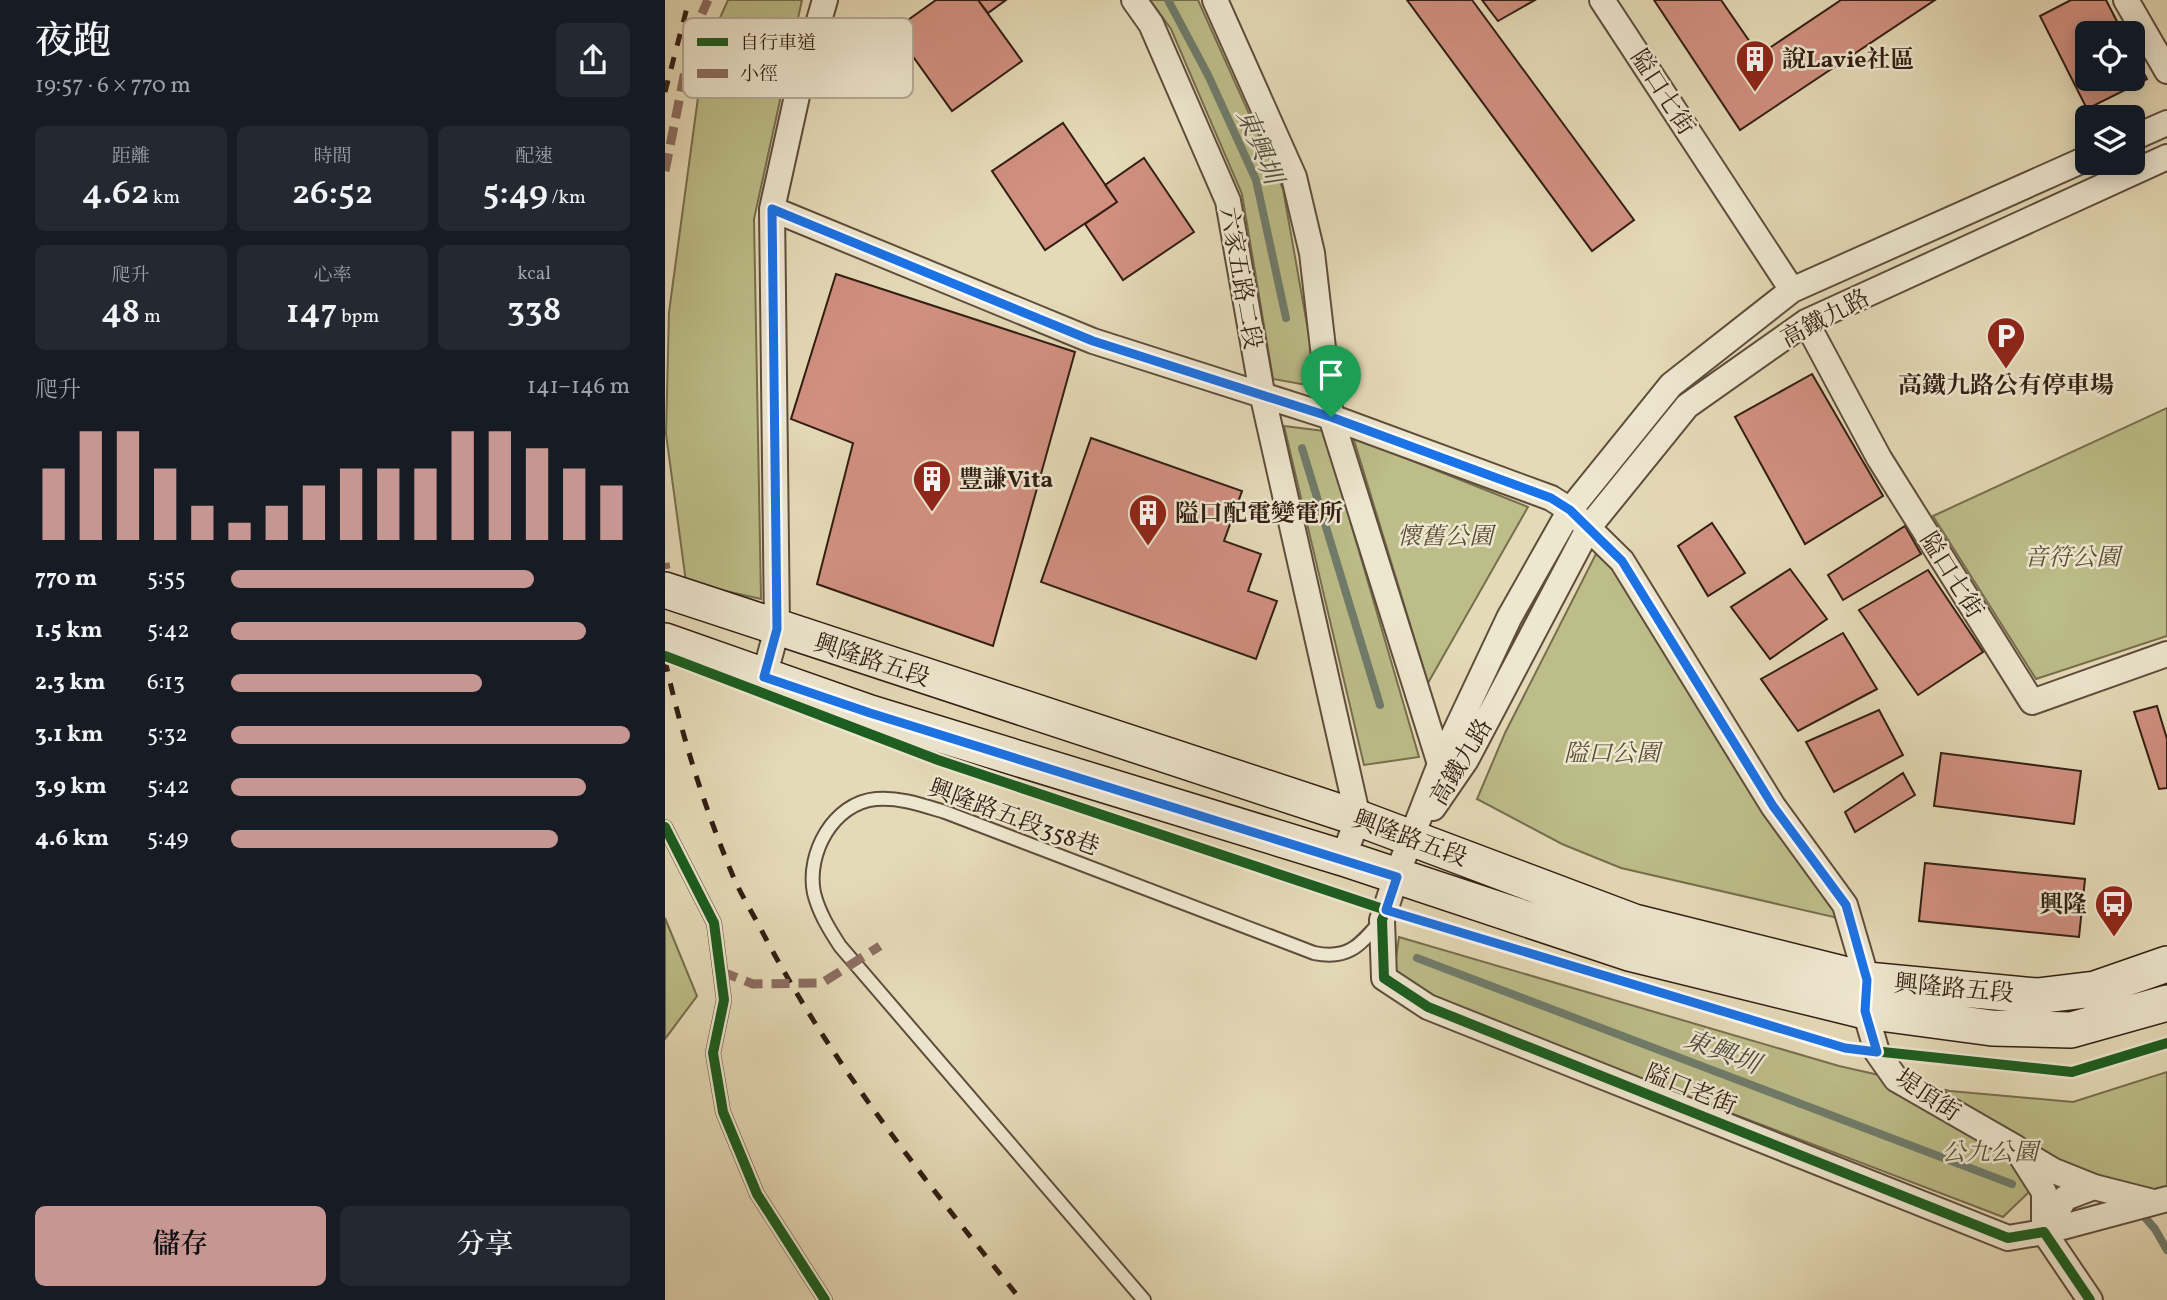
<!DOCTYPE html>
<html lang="zh-TW">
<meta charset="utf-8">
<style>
body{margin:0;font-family:Vollkorn,"Noto Serif TC",serif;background:#242831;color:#f1f3f6;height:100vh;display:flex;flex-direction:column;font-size:26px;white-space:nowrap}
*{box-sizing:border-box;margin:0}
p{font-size:23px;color:#9ea1a6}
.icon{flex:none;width:38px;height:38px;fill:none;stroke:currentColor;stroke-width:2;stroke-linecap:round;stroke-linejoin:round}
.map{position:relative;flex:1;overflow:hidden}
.side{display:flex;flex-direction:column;background:#171b24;width:665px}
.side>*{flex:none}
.fabs{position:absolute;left:1410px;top:21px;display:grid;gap:14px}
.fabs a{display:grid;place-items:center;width:70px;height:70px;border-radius:10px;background:#171b24;box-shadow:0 4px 18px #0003;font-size:35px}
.pin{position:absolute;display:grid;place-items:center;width:60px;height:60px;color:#fff;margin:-72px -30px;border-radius:50% 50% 50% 0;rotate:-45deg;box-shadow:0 0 7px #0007}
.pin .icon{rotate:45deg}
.round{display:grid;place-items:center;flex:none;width:74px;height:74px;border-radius:10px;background:#242831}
.summary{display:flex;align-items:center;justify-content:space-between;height:119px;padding:0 35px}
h1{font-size:38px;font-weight:600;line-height:52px}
.metrics{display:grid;grid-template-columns:repeat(3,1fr);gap:10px;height:119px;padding:7px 35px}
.metrics div{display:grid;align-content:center;border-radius:10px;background:#242831;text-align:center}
.metrics b{font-size:35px;font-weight:600}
.metrics small{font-size:19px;font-weight:400}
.metrics p{font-size:19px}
.chart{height:196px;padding:14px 35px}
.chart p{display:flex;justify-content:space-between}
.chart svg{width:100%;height:126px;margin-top:7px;stroke:#c59692;stroke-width:6}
.action{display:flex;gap:14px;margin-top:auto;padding:14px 35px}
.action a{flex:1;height:80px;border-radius:10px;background:#c59692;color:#111;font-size:28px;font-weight:600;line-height:80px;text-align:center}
.action a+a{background:#242831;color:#f1f3f6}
ul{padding:0 35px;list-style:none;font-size:23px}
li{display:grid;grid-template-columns:112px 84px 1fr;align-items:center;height:52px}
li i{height:18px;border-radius:9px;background:#c59692}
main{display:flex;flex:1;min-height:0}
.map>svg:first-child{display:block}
.green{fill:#bcbd89;stroke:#776e4e;stroke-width:2}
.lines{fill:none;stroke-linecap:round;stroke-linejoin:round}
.stream{stroke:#6f7c6c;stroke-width:8}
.building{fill:#d19080;stroke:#321e13;stroke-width:2}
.lane-casing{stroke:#5f4d3c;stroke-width:16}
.street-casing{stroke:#5f4d3c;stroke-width:28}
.secondary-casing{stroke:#321e13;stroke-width:38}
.lane{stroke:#eee7d0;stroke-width:12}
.street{stroke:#eee7d0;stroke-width:24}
.secondary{stroke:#eee7d0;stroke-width:35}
.rail{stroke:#321e13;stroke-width:5;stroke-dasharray:12 12;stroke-linecap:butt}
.quiet{stroke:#8d6e63;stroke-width:9;stroke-dasharray:18 9;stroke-linecap:butt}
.cycleway-casing{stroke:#eee7d0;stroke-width:15}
.cycleway{stroke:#1b5e20;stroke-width:10}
.route-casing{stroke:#fff;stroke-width:14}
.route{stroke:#1a73e8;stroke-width:9}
.labels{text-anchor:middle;stroke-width:5;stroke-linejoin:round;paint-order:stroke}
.poi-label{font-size:24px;font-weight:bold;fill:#321e13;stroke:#eee7d0;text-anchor:start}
.street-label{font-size:24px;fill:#321e13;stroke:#eee7d0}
.park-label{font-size:24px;font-style:italic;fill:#5b4e36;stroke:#eee7d0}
.water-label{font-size:26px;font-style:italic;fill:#504d40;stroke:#eee7d0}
.key{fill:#eee7d0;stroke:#b6ab97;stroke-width:2}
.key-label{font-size:19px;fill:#321e13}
</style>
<main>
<section class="side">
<div class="summary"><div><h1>夜跑</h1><p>19:57 · 6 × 770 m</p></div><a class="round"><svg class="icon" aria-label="share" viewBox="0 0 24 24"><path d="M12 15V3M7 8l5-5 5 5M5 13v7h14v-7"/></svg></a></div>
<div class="metrics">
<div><p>距離</p><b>4.62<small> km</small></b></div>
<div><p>時間</p><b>26:52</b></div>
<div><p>配速</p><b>5:49<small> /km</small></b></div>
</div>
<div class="metrics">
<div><p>爬升</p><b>48<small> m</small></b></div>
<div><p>心率</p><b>147<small> bpm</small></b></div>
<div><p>kcal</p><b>338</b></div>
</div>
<div class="chart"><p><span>爬升</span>141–146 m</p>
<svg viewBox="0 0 160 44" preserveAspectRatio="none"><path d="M5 44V19M15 44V6M25 44V6M35 44V19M45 44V32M55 44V38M65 44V32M75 44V25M85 44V19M95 44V19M105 44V19M115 44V6M125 44V6M135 44V12M145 44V19M155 44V25"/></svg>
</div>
<ul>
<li><b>770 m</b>5:55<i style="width:76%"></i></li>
<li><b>1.5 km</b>5:42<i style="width:89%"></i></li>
<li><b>2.3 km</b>6:13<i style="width:63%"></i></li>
<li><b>3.1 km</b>5:32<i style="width:100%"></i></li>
<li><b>3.9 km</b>5:42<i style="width:89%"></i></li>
<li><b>4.6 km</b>5:49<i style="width:82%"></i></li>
</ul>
<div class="action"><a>儲存</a><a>分享</a></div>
</section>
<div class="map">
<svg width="1502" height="1300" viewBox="0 0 1502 1300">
<rect width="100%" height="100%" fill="#e5dab7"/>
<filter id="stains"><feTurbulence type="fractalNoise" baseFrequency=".00286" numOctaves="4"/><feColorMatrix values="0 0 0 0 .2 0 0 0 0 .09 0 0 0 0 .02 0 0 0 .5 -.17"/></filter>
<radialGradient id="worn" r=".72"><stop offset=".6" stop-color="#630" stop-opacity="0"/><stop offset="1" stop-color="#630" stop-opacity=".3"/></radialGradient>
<path class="green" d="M63 0H137L89 219 96 599 21 582 1 434 4 312 39 53Z
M485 0H533L618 189 653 387 608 379 577 194 506 29Z
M1502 408V636L1371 679 1268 516Z
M619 426 659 431 754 757 699 765Z
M688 437 863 507 763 683Z
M934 548 1186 921 956 868 897 844 812 799 840 733Z
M0 918 32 996 0 1039Z
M734 937 1174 1066 1285 1091 1408 1102 1502 1072V1190L1487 1196 1394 1163 1338 1217 770 1000 729 972Z"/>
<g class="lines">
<path class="stream" d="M503 0 543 75 591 180 621 318
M637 448 715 705
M752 958 1347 1184
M1476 1213 1490 1229 1502 1250"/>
</g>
<path class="building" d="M271 0H313L357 61 287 111 229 30Z
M313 0H341L323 13Z
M742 0H807L969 220 927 251Z
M817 0H870L833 21Z
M989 0H1056L1094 55 1176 0H1270L1075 130Z
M1406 0H1441L1458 33H1423V79H1468V53L1482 79 1422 109 1375 16Z
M398 123 452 202 380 250 327 171Z
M479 158 529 232 458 280 420 224 452 202 440 185Z
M171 274 410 352 328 646 152 584 188 443 126 419Z
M1147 374 1218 496 1140 544 1070 417Z
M426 438 577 491 559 541 596 554 583 591 612 601 591 659 376 582Z
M1047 523 1080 573 1043 596 1013 546Z
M1240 526 1256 554 1178 600 1163 575Z
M1125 569 1162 619 1105 659 1066 607Z
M1263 570 1318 652 1253 695 1194 610Z
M1178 633 1212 689 1133 731 1096 679Z
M1492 706 1502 739V788L1494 789 1469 712Z
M1214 710 1238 755 1169 792 1141 742Z
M1276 753 1416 771 1409 824 1269 806Z
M1238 773 1250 795 1190 832 1180 812Z
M1260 863 1420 879 1414 937 1254 921Z"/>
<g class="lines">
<g class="lane-casing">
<path id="lane" d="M0 827 49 923 59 1000 48 1053 58 1112 92 1194 160 1300
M479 1300 175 946C164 929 154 913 149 893 141 854 168 803 211 799 235 797 257 805 280 812L649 953C683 960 694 946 715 922"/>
</g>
<g class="street-casing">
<path id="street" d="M469 0 486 24 563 201 597 393 693 818 678 858
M550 0 629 177 647 253 666 417 775 764
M937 0 1127 290
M1461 0 1502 71
M1468 138 1502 123
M1423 158 1127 290 1006 385 905 510 844 618 775 764 731 877 717 920 719 978 763 1007 1343 1238 1379 1232 1502 1199
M107 209 428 341 666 417 886 498 905 510 957 561 1108 806 1180 905 1202 980 1200 1011 1212 1052 1231 1079 1351 1148 1379 1192V1232L1425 1300
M1141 322 1214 458 1367 702 1502 654
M99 677 112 629 107 209 132 96 160 0
M768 808 801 760 924 527 1022 406 1141 322 1502 157
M1357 1152 1389 1171 1429 1187
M1380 1231 1400 1198 1429 1187 1488 1202"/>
</g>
<g class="secondary-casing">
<path id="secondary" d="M0 590 693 818 969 922 1202 980 1372 996 1430 989 1502 964
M0 641 205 713 678 858 964 953 1200 1011 1327 1028 1406 1030 1502 1003"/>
</g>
<use href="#lane" class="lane"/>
<use href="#street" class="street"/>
<use href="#secondary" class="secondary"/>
<path class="rail" d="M0 92 24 0
M0 660C16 733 39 807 68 876 77 897 90 917 100 937 170 1069 263 1184 356 1300"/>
<path class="quiet" d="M0 171 27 36 43 0
M0 563 1 569
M55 971 88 984 157 983 215 946"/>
<g class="cycleway-casing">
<path id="cycleway" d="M0 656 273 760 721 910 1180 1048 1407 1072 1502 1043
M0 827 49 923 59 1000 48 1053 58 1112 92 1194 160 1300
M721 910 717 920 719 978 763 1007 1343 1238 1379 1232 1425 1300"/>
</g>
<use href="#cycleway" class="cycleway"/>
</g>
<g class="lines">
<g class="route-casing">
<path id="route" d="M107 209 428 341 666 417 886 498 905 510 957 561 1108 806 1181 905 1202 980 1200 1011 1212 1052 1180 1048 721 910 732 877 205 713 99 677 112 629Z"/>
</g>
<use href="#route" class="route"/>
</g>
<defs>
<g id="building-pin" transform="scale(2.0125)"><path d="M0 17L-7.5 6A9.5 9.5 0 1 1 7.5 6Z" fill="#8f2418" stroke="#eee7d0"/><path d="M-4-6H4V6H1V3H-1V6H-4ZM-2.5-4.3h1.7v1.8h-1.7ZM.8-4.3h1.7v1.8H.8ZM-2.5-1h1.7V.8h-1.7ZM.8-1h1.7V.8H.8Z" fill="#fff"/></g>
<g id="parking-pin" transform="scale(2.0125)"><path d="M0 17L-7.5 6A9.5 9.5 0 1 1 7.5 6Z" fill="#8f2418" stroke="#eee7d0"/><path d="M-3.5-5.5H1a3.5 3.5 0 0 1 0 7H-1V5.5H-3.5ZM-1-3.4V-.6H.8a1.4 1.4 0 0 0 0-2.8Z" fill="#fff"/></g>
<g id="bus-pin" transform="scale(2.0125)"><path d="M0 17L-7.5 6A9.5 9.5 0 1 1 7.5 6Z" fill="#8f2418" stroke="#eee7d0"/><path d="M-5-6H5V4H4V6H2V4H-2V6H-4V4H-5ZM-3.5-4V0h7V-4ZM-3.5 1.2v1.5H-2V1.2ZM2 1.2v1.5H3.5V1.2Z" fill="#fff"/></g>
</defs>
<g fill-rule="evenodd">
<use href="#building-pin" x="1090" y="59"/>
<use href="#parking-pin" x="1341" y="336"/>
<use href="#building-pin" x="267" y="479"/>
<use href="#building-pin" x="483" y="513"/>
<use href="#bus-pin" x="1449" y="904"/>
</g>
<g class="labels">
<g class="poi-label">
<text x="1117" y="67">說Lavie社區</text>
<text x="1341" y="393" text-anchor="middle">高鐵九路公有停車場</text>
<text x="294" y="487">豐謙Vita</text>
<text x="510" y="521">隘口配電變電所</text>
<text x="1422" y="912" text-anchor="end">興隆</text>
</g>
<g class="street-label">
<text transform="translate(998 92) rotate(57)" y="8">隘口七街</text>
<text transform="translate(576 278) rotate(80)" y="8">六家五路二段</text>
<text transform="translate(1160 318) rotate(-28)" y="8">高鐵九路</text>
<text transform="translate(1287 575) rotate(58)" y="8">隘口七街</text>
<text transform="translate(207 660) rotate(18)" y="8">興隆路五段</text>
<text transform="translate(796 762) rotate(-59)" y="8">高鐵九路</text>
<text transform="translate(349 817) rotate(20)" y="8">興隆路五段358巷</text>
<text transform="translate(745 838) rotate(20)" y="8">興隆路五段</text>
<text transform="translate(1289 988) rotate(5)" y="8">興隆路五段</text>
<text transform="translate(1026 1089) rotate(22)" y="8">隘口老街</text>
<text transform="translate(1263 1095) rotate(34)" y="8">堤頂街</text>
</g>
<g class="park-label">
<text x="780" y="544">懷舊公園</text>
<text x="1407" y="565">音符公園</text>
<text x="947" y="761">隘口公園</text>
<text x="1325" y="1160">公九公園</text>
</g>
<g class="water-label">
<text transform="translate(595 146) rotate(67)" y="9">東興圳</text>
<text transform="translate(1057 1051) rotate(21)" y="9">東興圳</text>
</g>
</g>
<rect x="18" y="18" width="230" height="80" rx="10" class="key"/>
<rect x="32" y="38" width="31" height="8" fill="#1b5e20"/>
<rect x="32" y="69" width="31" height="9" fill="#8d6e63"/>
<g class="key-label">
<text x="75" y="49">自行車道</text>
<text x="75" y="80">小徑</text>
</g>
<rect width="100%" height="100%" filter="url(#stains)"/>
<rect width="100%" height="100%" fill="url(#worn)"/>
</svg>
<div class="fabs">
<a><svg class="icon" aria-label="locate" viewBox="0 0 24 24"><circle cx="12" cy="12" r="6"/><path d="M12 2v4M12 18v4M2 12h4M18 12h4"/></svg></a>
<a><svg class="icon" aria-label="layers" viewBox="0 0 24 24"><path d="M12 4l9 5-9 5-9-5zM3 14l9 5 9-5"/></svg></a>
</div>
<div class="pin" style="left:666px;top:417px;background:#1e9e55"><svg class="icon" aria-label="arrive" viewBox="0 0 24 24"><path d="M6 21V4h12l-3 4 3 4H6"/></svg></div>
</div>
</main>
